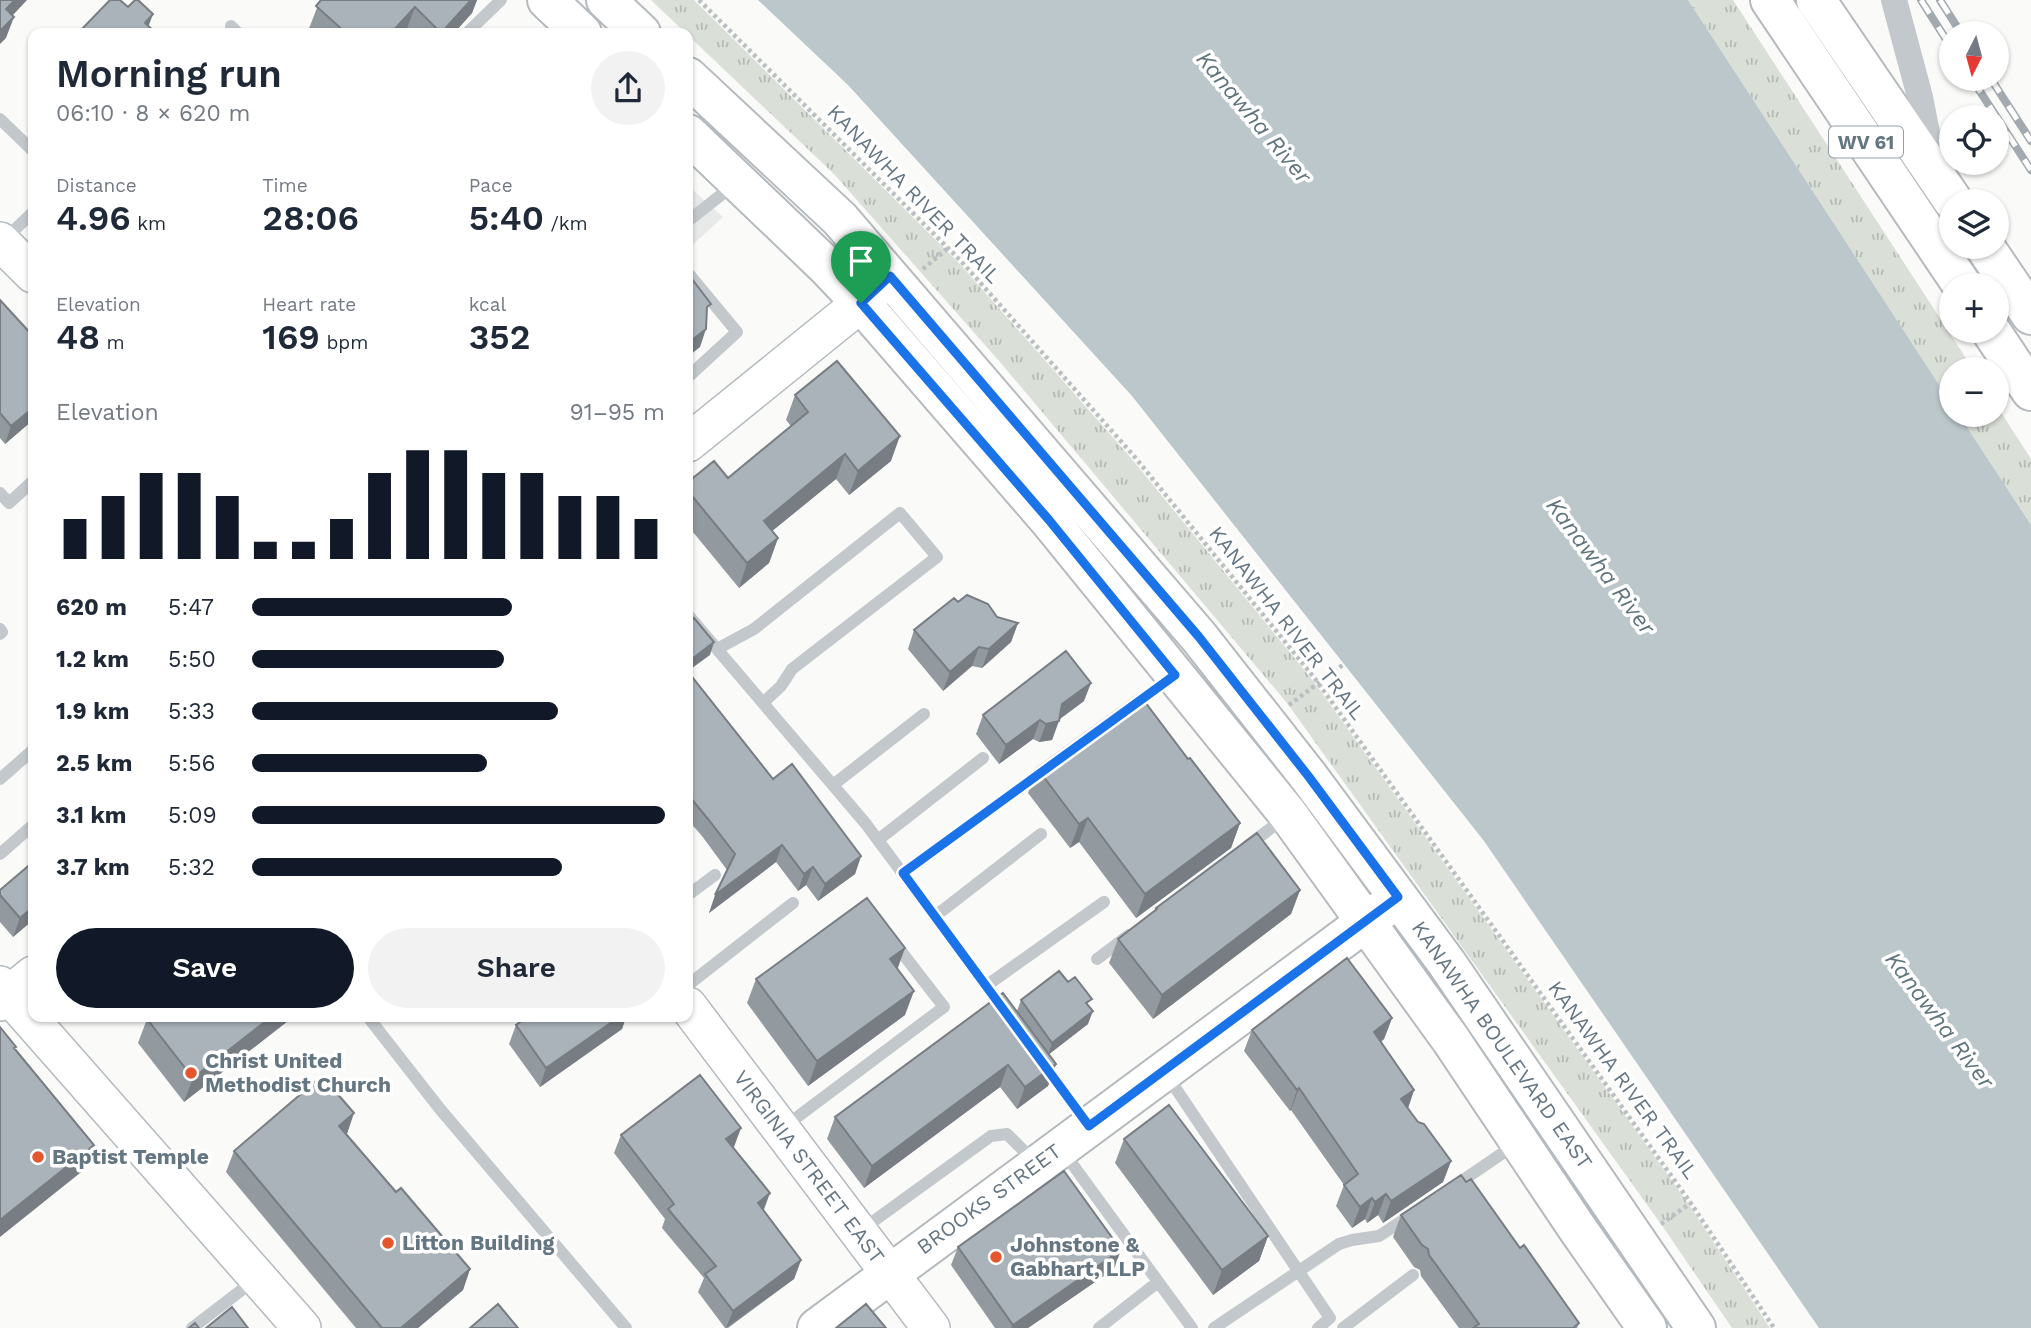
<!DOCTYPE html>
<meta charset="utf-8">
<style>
body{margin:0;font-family:"Work Sans",sans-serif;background:#f2f2f3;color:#1f2937;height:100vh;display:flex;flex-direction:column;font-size:26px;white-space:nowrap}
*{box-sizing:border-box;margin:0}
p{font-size:23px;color:#747a83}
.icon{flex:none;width:38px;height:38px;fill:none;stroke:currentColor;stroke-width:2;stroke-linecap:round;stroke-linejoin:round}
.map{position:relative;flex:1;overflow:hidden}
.details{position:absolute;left:28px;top:28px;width:665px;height:994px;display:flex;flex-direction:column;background:#fff;border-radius:14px;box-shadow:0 2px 5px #0004}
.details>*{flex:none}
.needle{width:46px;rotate:186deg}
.buttons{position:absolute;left:1939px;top:21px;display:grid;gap:14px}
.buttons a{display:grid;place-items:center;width:70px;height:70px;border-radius:50%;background:#fff;box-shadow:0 2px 5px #0004;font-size:35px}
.pin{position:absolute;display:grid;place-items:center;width:60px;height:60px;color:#fff;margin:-72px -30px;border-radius:50% 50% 50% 0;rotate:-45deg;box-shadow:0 0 7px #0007}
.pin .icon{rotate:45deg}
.round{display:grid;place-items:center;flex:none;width:74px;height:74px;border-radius:37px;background:#f2f2f3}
.overview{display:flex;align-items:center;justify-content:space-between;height:119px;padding:0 28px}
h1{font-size:38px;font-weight:600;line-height:52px}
.figures{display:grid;grid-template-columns:repeat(3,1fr);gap:10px;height:119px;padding:7px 28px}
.figures div{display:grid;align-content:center}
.figures b{font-size:35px;font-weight:600}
.figures small{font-size:19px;font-weight:400}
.figures p{font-size:19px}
.chart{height:196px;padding:14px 28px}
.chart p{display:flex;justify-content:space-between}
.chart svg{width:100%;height:126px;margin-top:7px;stroke:#111827;stroke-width:6}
.button{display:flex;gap:14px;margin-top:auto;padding:14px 28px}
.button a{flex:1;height:80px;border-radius:42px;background:#111827;color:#fff;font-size:28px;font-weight:600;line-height:80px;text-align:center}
.button a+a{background:#f2f2f3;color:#1f2937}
ul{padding:0 28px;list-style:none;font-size:23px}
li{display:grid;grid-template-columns:112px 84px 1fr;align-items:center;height:52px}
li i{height:18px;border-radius:9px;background:#111827}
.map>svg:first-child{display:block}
.built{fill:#e8e9e9}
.grass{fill:url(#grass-tufts)}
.water{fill:#bbc7cb}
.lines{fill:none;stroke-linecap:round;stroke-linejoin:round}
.secondary-casing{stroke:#b3babf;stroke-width:40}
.primary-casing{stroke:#b5babe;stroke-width:42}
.path{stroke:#bbbfc2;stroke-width:4.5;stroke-dasharray:3.5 3.5;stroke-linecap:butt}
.lane{stroke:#c3c8cc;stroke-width:12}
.street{stroke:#c3c8cc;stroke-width:26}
.secondary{stroke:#fff;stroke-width:37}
.primary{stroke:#fff;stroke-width:38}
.rail-casing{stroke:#a2aab0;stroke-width:8}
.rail{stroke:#fff;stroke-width:5;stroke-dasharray:16;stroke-linecap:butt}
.wall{fill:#929a9f}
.shaded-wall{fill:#777d82}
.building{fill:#aab3b9;stroke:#777d82;stroke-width:2}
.route-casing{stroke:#fff;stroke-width:14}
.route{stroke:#1a73e8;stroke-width:9}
.poi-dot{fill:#e4572e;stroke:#fff;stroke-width:2.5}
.labels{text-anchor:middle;stroke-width:7;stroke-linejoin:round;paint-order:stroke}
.shield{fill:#fff;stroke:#939fa8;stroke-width:2}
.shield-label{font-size:19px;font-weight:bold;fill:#657683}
.street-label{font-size:21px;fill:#657683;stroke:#fff}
.poi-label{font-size:21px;font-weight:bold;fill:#657683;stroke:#fff;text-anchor:start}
.water-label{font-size:23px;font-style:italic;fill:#60757c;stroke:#fff}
</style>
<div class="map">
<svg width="2031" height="1328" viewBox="0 0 2031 1328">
<defs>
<pattern id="grass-tufts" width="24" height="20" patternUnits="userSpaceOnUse" patternTransform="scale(1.75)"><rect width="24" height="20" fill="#dadfd7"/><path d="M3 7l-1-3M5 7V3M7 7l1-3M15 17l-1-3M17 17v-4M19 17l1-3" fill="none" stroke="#b4b9b4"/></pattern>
</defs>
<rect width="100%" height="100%" fill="#fafaf8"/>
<path class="built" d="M688 186 723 217 688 249Z"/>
<path class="grass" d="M651 0H694L959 263 1131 458 1314 682 1688 1203 1770 1328H1732L1661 1224 1287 703 1000 362 834 174Z
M1688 0H1733L1973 369H1951V403Z
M1997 406 2031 459V525L1959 415H1997Z"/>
<path class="water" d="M758 0H1688L1951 403V415H1959L2031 525V1328H1819L1484 841 1132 396 848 85Z"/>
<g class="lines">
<g class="secondary-casing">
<path id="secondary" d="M0 241 33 274
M688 443 861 303 884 281
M0 985 302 1328
M0 1002 33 975
M688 1006 931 1328"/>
</g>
<g class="primary-casing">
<path id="primary" d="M547 0 582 33
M606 0 641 33
M1770 0 1962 285
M1816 0 1953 201
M688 77 840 219 1199 637 1309 777 1446 962 1696 1328
M688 134 826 266 861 303 1049 520 1287 813 1451 1040 1577 1228 1647 1328
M1985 247 2031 315
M1991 331 2031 391
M817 1328 1386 907"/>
</g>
<path class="path" d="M699 0 961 261 1134 456 1316 680 1690 1202 1774 1328
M923 269 948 248
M1289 705 1344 664
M1661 1224 1691 1203"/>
<path class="lane" d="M231 26 238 33
M467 33 501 0
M0 119 33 151
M688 221 735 184
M3 241 33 212
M688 273 737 332 688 377
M0 493 9 503 33 481
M688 615 866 824 1004 1010
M0 629 2 632 0 634
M717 649 754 629 900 513 937 557 792 669 781 686 763 703
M1130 707 1172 677
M0 779 33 750
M833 785 924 714
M878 840 983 758
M1247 846 1286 817
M0 854 33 825
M903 873 1047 768
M688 895 715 875
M934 917 1041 834
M1097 959 1129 935
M688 985 793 903
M986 986 1104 902
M368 1017 440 1109 626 1328
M1043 1064 1087 1123
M1166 1074 1330 1318 1318 1328
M784 1127 944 1007 893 941
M1062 1150 1192 1328
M1453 1187 1516 1144
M860 1231 991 1136 1007 1134 1034 1161
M192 1328 256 1279
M1099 1328 1158 1282
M1214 1328 1339 1244 1352 1240 1379 1236 1411 1215
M1343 1328 1413 1275"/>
<path class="street" d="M1894 0 1920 97 1932 159"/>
<use href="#secondary" class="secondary"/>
<use href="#primary" class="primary"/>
<g class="rail-casing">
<path id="rail" d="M1921 0 1951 47
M1940 0 1961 33
M1972 79 2031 170
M1991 79 2031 141"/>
</g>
<use href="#rail" class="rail"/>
</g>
<path class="wall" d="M320 0H477L472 13 454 33H408L406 31 405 33H311L308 31Z
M33 83V99L29 95Z
M0 300 33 336V420L5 444 0 438Z
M795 395 891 461 849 495 836 479 772 531 778 538 769 563 739 588 688 526V482L728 478 791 426 786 420Z
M958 602 997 617 1018 623 1011 642 982 668 972 666 943 691 908 649 914 630Z
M688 673 773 779 861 856 855 874 818 901 806 885 798 891 776 862 709 913 727 870 702 836 688 820Z
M1084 701 1059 719 1052 740 1039 742 1033 739 999 764 976 734 983 715Z
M1188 759 1240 823 1231 848 1136 918 1079 842 1070 848 1028 793 1037 768Z
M33 862V920L13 937 0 922V890Z
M1300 890 1291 914 1153 1019 1109 963 1118 939 1155 911 1156 908Z
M897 969 905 1015 808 1086 747 1003 756 979Z
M1021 1000 1089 1007 1088 1024 1049 1054 1056 1064 1048 1086 1017 1109 1000 1087 864 1188 827 1139 835 1117 1017 1011Z
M293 1017 184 1102 138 1043 147 1019Z
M527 1017H626L622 1029 540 1087 509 1044 516 1025Z
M1392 1018 1384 1039 1381 1042 1414 1090 1408 1108 1418 1122 1451 1161 1443 1182 1383 1223 1378 1215 1367 1223 1365 1219 1352 1228 1336 1206 1344 1185 1291 1110 1290 1111 1244 1051 1252 1030Z
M347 1134 396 1192 470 1269 463 1290 418 1328H356L226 1172 234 1151Z
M621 1135 734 1147 733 1148 764 1210 801 1260 794 1279 728 1328H725L698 1292 704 1278 662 1228 665 1219 614 1153Z
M1124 1139 1268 1236 1259 1261 1213 1295 1115 1163Z
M1401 1215 1520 1248 1579 1323 1577 1328H1459L1421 1276 1420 1270 1414 1267 1393 1237Z
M958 1247 1114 1269 1028 1328H995L951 1265Z"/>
<path class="shaded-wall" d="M15 0H27L0 29 6 9Z
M471 0H477L472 13 454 33H441Z
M415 7 406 31 405 33H391Z
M153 14 146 33 145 23Z
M14 17 6 38 0 44V31Z
M706 329 700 347 690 355 688 361V348L692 340Z
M33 408V420L5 444 11 426Z
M900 436 891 461 849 495 858 471Z
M845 454 836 479 755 545 764 521Z
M778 538 769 563 739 588 747 563Z
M1018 623 1011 642 982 668 989 649Z
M714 642 710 655 688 671V662Z
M979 647 972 666 943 691 950 672Z
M1091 683 1084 701 1056 722 1059 721 1052 740 1039 742 1046 724 1062 704Z
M1040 720 1033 739 999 764 1006 745Z
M1088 818 1079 842 1070 848 1079 824Z
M1240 823 1231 848 1136 918 1145 894Z
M782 845 776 862 709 913 715 895Z
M861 856 855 874 818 901 825 884Z
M813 867 806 885 798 891 804 874Z
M1300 890 1291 914 1153 1019 1162 995Z
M33 907V920L13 937 20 918Z
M905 948 896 973 890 959Z
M914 991 905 1015 808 1086 817 1061Z
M1093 1011 1088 1024 1048 1055 1052 1043Z
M271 1017H293L184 1102 193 1078Z
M619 1017H626L622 1029 540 1087 546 1068Z
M1392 1018 1384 1039 1366 1053 1374 1032Z
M1056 1064 1048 1086 1017 1109 1025 1087Z
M1008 1065 1000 1087 864 1188 872 1166Z
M1299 1088 1291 1110 1290 1111 1297 1090Z
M1414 1090 1407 1111 1401 1099Z
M354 1113 347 1134 339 1126Z
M741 1128 734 1147 719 1158 726 1139Z
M94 1145 85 1169 0 1237V1220Z
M1451 1161 1443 1182 1383 1223 1391 1201Z
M770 1193 763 1212 758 1203Z
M1386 1194 1378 1215 1367 1223 1375 1202Z
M1372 1198 1365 1219 1352 1228 1360 1207Z
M1268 1236 1259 1261 1213 1295 1222 1270Z
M1121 1250 1114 1269 1028 1328H1011L1013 1325Z
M801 1260 794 1279 726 1328 733 1311Z
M470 1269 463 1290 418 1328H401Z"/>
<path class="building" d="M0 0H15L6 9 14 17 0 31Z
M110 0H120L128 7 135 0H138L153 14 145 23 154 31 152 33H78Z
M321 0H471L441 33 415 7 391 33H346L316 6Z
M692 279 711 304 707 307 706 329 692 340 695 343 688 348V282Z
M0 300 33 336V408L11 426 0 413Z
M837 361 900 436 858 471 845 454 764 521 778 538 747 563 688 491V482L714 461 728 478 808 412 795 395Z
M967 595 988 604 997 617 1018 623 989 649 979 647 950 672 914 630 954 598 958 602Z
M694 618 714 642 688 662V622Z
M1066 651 1091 683 1062 704 1059 721 1046 724 1040 720 1006 745 983 715Z
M688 673H689L773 779 792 764 861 856 825 884 813 867 804 874 782 845 715 895 735 854 708 819 688 795Z
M1139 694 1188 759 1190 758 1240 823 1145 894 1088 818 1079 824 1037 768Z
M1257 833 1300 890 1162 995 1118 939 1157 909 1156 908Z
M33 862V907L20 918 0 895V890Z
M867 898 905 948 890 959 914 991 817 1061 756 979Z
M1347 958 1392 1018 1374 1032 1414 1090 1401 1099 1418 1122 1424 1124 1451 1161 1391 1201 1386 1194 1375 1202 1372 1198 1360 1207 1344 1185 1358 1174 1299 1088 1297 1090 1252 1030Z
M1059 971 1068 982 1075 977 1092 999 1086 1003 1093 1011 1052 1043 1021 1000Z
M1003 993 1056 1064 1025 1087 1008 1065 872 1166 835 1117Z
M150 1017H271L193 1078 147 1019Z
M527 1017H619L546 1068 516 1025Z
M0 1027 16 1047 14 1048 94 1145 0 1220Z
M700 1075 741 1128 726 1139 770 1193 758 1203 801 1260 733 1311 705 1274 716 1266 668 1209 674 1204 621 1135Z
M322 1076 354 1113 339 1126 396 1192 401 1188 470 1269 401 1328H382L234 1151Z
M1169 1105 1268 1236 1222 1270 1124 1139Z
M1064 1171 1121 1250 1013 1325 958 1247Z
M1461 1175 1466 1182 1471 1179 1520 1248 1524 1245 1579 1323 1573 1328H1473L1479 1324 1429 1255 1428 1249 1422 1245 1401 1215Z
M498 1304 518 1328H470Z
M866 1304 886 1328H836Z
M232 1307 248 1328H206Z
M195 1323 199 1328H189Z"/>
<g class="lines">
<g class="route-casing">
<path id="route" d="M890 276 1199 637 1309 777 1398 897 1089 1126 903 873 1175 675 1049 520 861 303Z"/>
</g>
<use href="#route" class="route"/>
</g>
<g class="poi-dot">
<circle cx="191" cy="1073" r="7"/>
<circle cx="38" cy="1157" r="7"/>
<circle cx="388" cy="1243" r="7"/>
<circle cx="996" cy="1257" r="7"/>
</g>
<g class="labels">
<rect class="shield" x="1829" y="126.5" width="74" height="31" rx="5"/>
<g class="shield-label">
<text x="1866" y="149">WV 61</text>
</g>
<g class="street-label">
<text transform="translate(914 194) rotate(46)" y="7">KANAWHA RIVER TRAIL</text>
<text transform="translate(1287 623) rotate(52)" y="7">KANAWHA RIVER TRAIL</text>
<text transform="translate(1502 1045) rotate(55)" y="7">KANAWHA BOULEVARD EAST</text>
<text transform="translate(1623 1080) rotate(54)" y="7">KANAWHA RIVER TRAIL</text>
<text transform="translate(809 1167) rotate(53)" y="7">VIRGINIA STREET EAST</text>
<text transform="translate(989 1199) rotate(-36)" y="7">BROOKS STREET</text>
</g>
<g class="poi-label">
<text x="205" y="1068">Christ United<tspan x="205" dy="24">Methodist Church</tspan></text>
<text x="52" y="1164">Baptist Temple</text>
<text x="402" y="1250">Litton Building</text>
<text x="1010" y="1252">Johnstone &amp;<tspan x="1010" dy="24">Gabhart, LLP</tspan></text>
</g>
<g class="water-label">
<text transform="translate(1254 117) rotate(50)" y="8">Kanawha River</text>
<text transform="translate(1601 566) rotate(53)" y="8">Kanawha River</text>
<text transform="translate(1940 1020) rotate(53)" y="8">Kanawha River</text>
</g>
</g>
</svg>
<div class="buttons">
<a><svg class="needle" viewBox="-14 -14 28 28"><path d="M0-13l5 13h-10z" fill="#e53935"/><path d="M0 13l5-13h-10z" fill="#747a83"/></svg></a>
<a><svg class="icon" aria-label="locate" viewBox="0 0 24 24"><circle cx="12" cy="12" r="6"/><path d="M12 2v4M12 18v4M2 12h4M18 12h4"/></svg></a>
<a><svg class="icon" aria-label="layers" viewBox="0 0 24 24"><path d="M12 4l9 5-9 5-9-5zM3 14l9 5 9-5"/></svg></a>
<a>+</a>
<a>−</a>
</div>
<div class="pin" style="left:861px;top:303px;background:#1e9e55"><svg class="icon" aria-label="arrive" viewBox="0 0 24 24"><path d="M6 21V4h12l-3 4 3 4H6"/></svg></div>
<section class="details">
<div class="overview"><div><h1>Morning run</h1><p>06:10 · 8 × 620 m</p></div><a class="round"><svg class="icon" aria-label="share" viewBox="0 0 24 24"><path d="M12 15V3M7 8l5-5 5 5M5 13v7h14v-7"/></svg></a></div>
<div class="figures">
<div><p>Distance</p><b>4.96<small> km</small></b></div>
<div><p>Time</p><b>28:06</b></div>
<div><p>Pace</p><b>5:40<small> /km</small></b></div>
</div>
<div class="figures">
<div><p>Elevation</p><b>48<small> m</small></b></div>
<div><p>Heart rate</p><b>169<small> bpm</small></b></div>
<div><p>kcal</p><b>352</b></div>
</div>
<div class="chart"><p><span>Elevation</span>91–95 m</p>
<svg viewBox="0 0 160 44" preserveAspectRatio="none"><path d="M5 44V30M15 44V22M25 44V14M35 44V14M45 44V22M55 44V38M65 44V38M75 44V30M85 44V14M95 44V6M105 44V6M115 44V14M125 44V14M135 44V22M145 44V22M155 44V30"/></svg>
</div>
<ul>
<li><b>620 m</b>5:47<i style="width:63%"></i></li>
<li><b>1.2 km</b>5:50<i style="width:61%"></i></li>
<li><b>1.9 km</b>5:33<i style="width:74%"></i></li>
<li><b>2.5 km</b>5:56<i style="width:57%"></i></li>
<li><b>3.1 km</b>5:09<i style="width:100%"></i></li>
<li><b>3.7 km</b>5:32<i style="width:75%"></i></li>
</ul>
<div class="button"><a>Save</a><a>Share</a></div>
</section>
</div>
